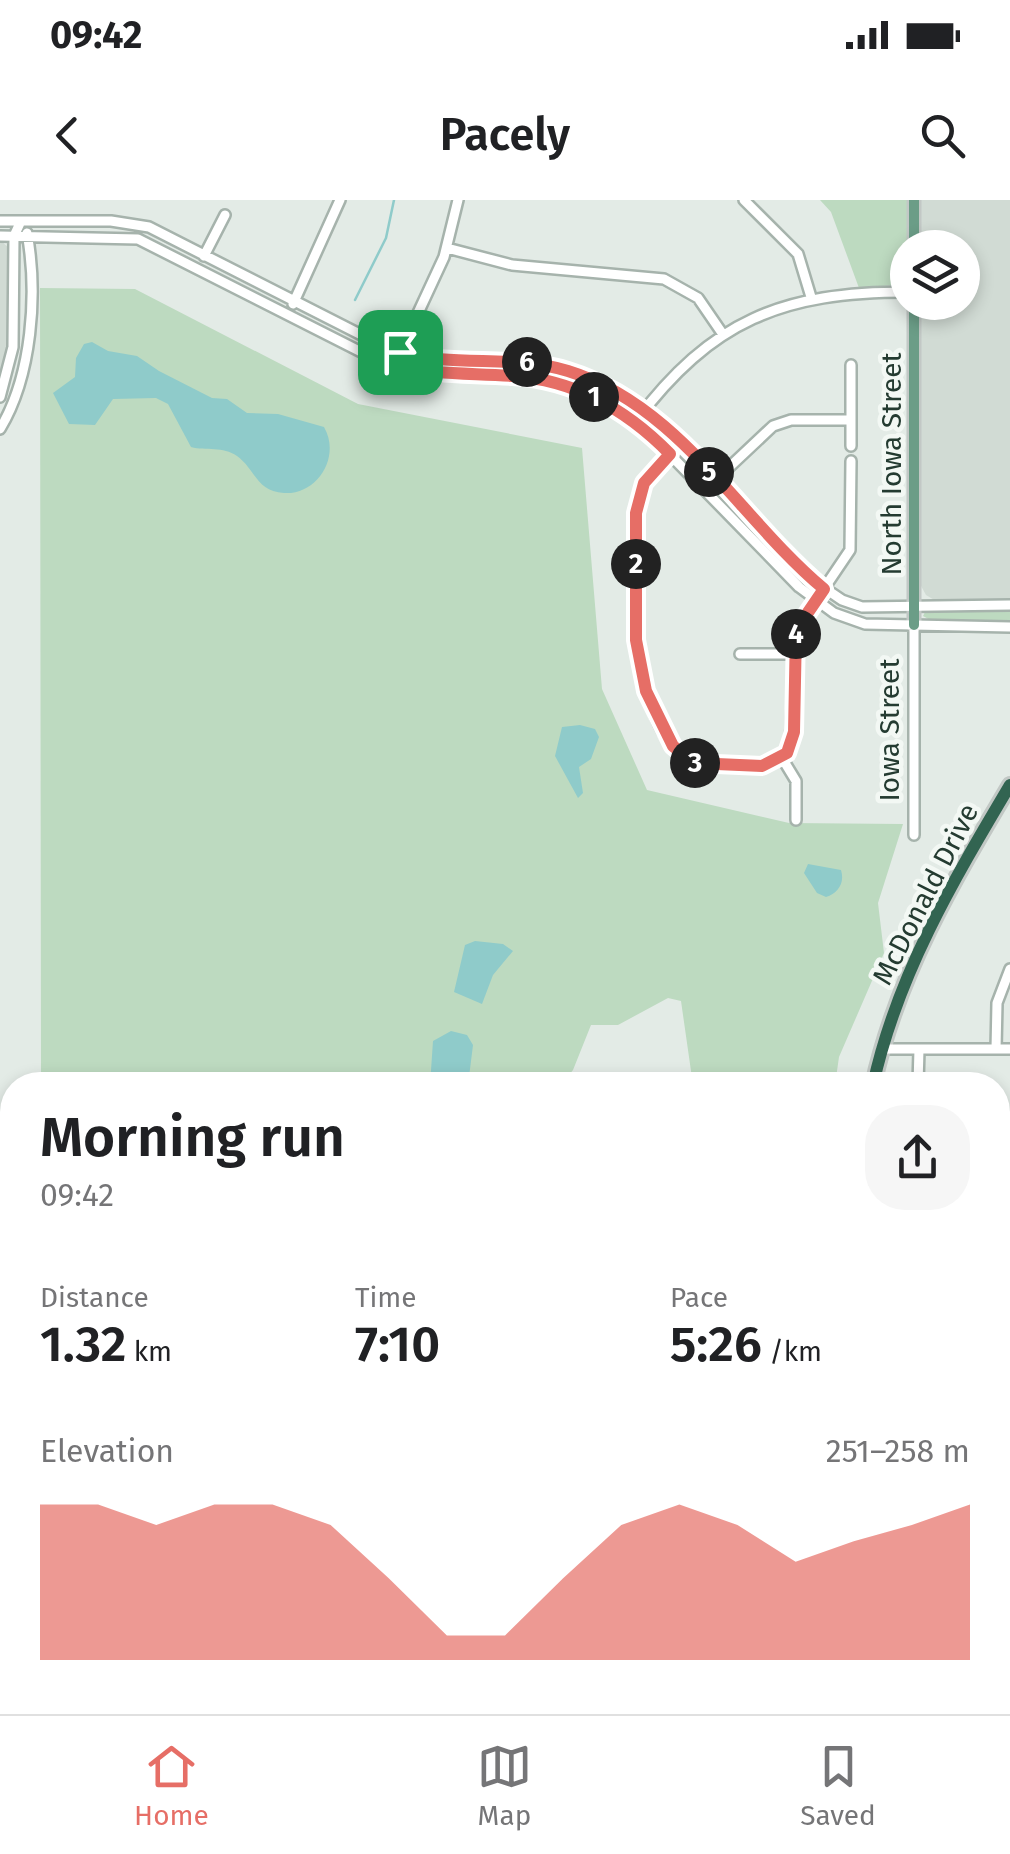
<!DOCTYPE html>
<meta charset="utf-8">
<style>
body{margin:0;font-family:"Fira Sans",sans-serif;background:#f6f6f6;color:#202124;height:100vh;display:flex;flex-direction:column;font-size:38px;white-space:nowrap}
*{box-sizing:border-box;margin:0}
p{font-size:32px;color:#757577}
.icon{flex:none;width:55px;height:55px;fill:none;stroke:currentColor;stroke-width:2;stroke-linecap:round;stroke-linejoin:round}
.map{position:relative;flex:1;overflow:hidden}
.sheet{position:absolute;left:0px;top:872px;width:1010px;height:642px;display:flex;flex-direction:column;background:#fff;border-radius:40px 40px 0 0;box-shadow:0 5px 15px #0003}
.sheet>*{flex:none}
.controls{position:absolute;left:890px;top:30px;display:grid;gap:20px}
.controls a{display:grid;place-items:center;width:90px;height:90px;border-radius:50%;background:#fff;box-shadow:0 5px 15px #0003;font-size:50px}
.pin{position:absolute;display:grid;place-items:center;width:85px;height:85px;color:#fff;margin:-42px;border-radius:20px;box-shadow:0 5px 15px #0006}
.km{position:absolute;width:50px;height:50px;margin:-25px;border-radius:50%;background:#222;color:#fff;font-size:28px;line-height:50px;text-align:center}
.round{display:grid;place-items:center;flex:none;width:105px;height:105px;border-radius:40px;background:#f6f6f6}
.overview{display:flex;align-items:center;justify-content:space-between;height:170px;padding:0 40px}
h1{font-size:55px;font-weight:600;line-height:75px}
.stats{display:grid;grid-template-columns:repeat(3,1fr);gap:15px;height:170px;padding:10px 40px}
.stats div{display:grid;align-content:center}
.stats b{font-size:50px;font-weight:600}
.stats small{font-size:28px;font-weight:400}
.stats p{font-size:28px}
.chart{height:280px;padding:20px 40px}
.chart p{display:flex;justify-content:space-between}
.chart svg{width:100%;height:180px;margin-top:10px;fill:#e66e66;opacity:.7}
.status{display:flex;justify-content:space-between;align-items:center;height:70px;padding:0 50px;background:#fff;direction:ltr}
.status svg{height:28px;fill:currentColor}
header{display:flex;justify-content:space-between;align-items:center;height:130px;padding:0 40px;background:#fff;font-size:45px;font-weight:600}
.tabs{display:flex;justify-content:space-around;align-items:center;height:140px;border-top:2px solid #e0e0e0;background:#fff;font-size:28px;color:#757577}
.tabs a{display:grid;justify-items:center;gap:5px}
.tabs .selected{color:#e66e66}
.map>svg:first-child{display:block}
.built{fill:#d1dbd4}
.green{fill:#bddac0}
.water{fill:#8fcbca}
.lines{fill:none;stroke-linecap:round;stroke-linejoin:round}
.stream{stroke:#8fcbca;stroke-width:2.5}
.minor-casing{stroke:#a6b3ac;stroke-width:14}
.major-casing{stroke:#c2c8c5;stroke-width:15}
.highway-casing{stroke:#c2c8c5;stroke-width:18}
.minor{stroke:#fff;stroke-width:9}
.major{stroke:#6b9d87;stroke-width:10}
.highway{stroke:#326451;stroke-width:12}
.route-casing{stroke:#fff;stroke-width:20}
.route{stroke:#e66e66;stroke-width:12}
.labels{text-anchor:middle;stroke-width:9;stroke-linejoin:round;paint-order:stroke}
.street-label{font-size:28px;fill:#243b31;stroke:#f3f8f4}
</style>
<div class="status"><b>09:42</b><svg viewBox="0 0 49 12"><path d="M0 12V9h3v3zM5 12V6h3v6zM10 12V3h3v9zM15 12V0h3v12zM26 1h20v11H26zM47 4h2v5h-2z"/></svg></div>
<header><svg class="icon" aria-label="back" viewBox="0 0 24 24"><path d="M15 5l-7 7 7 7"/></svg>Pacely<svg class="icon" aria-label="search" viewBox="0 0 24 24"><circle cx="10" cy="10" r="6"/><path d="M15 15l6 6"/></svg></header>
<div class="map">
<svg width="1010" height="1514" viewBox="0 0 1010 1514">
<rect width="100%" height="100%" fill="#e3ebe6"/>
<path class="built" d="M919 0H1010V401H936L926 395 920 384 919 103 962 102V48L919 47Z
M0 40 10 49 9 146 0 185Z
M998 1078H1010V1251L998 1245Z
M939 1503 1006 1504V1514H938Z
M4 1509 256 1511 264 1514H0Z"/>
<path class="green" d="M820 0H908L906 84 859 88 831 12Z
M40 88 135 89 358 204 582 248 602 489 647 590 789 623 903 624 878 703 884 753 839 857 835 885H693L681 801 668 798 618 825H591L573 870 561 885H41Z
M926 410H1010V420L932 421 923 416Z
M490 1502H781L792 1507 898 1502 899 1514H490Z"/>
<path class="water" d="M92 142 108 151 137 156 159 171 212 198 227 199 247 213 278 214 324 227C341 256 318 295 284 293 256 291 256 270 237 256 223 246 206 251 191 247L168 204 156 198 113 199 95 225 69 224 53 193 75 177 76 158 84 144Z
M580 525 595 529 599 537 591 559 579 567 583 593 578 598 555 556 562 527Z
M808 664 841 670C845 683 838 693 826 697L817 693 804 673Z
M475 741 503 744 513 751 493 775 482 804 454 792 465 745Z
M451 831 467 835 473 845 468 885H430L433 841Z"/>
<g class="lines">
<path class="stream" d="M355 100 386 38 394 0"/>
<g class="minor-casing">
<path id="minor" d="M744 0 798 54 811 97
M0 21H111L149 27 389 149C445 165 501 154 557 168 660 194 742 307 814 381L842 400 862 407 1010 405
M0 36 138 39 377 160 437 174 527 177 586 193 646 230 799 387 834 413 865 424 1010 427
M447 48 512 65 664 79 698 98 722 133
M204 56 225 15
M293 104 340 0
M399 154 444 57 458 0
M851 165V246
M0 197 13 147 14 36 21 21
M635 222C712 120 782 92 908 92
M0 229C32 176 38 94 27 33
M671 253 644 283 637 302C630 363 629 526 689 560 703 568 720 566 735 566 758 566 777 569 790 548L796 430 850 350 851 261
M705 290 773 226 791 220H851
M914 425V635
M740 454H793
M782 558 796 581V620
M881 849H1010
M996 849 997 803 1010 769
M918 885 919 849
M0 1044H12
M998 1075 1010 1062
M998 1250 1010 1256
M272 1502V1514
M485 1514V1502"/>
</g>
<g class="major-casing">
<path id="major" d="M914 48V0
M914 102V425
M0 1499H12"/>
</g>
<g class="highway-casing">
<path id="highway" d="M873 885C897 775 953 681 1010 585
M998 1288 1010 1291
M998 1320 1010 1318
M789 1502 814 1508 838 1502
M904 1502 905 1514
M917 1502V1514
M933 1514 934 1502"/>
</g>
<use href="#minor" class="minor"/>
<use href="#major" class="major"/>
<use href="#highway" class="highway"/>
</g>
<g class="lines">
<g class="route-casing">
<path id="route" d="M400 152C455 168 513 154 568 171 679 205 739 318 824 389L796 430 794 532 787 553 762 566 694 563 673 546 646 491 636 440V313L644 283 670 254C627 210 575 180 513 176 472 173 435 175 396 166Z"/>
</g>
<use href="#route" class="route"/>
</g>
<g class="labels">
<g class="street-label">
<text transform="translate(891 264) rotate(-90)" y="10">North Iowa Street</text>
<text transform="translate(889 530) rotate(-90)" y="10">Iowa Street</text>
<text transform="translate(925 694) rotate(-63)" y="10">McDonald Drive</text>
</g>
</g>
</svg>
<div class="controls">
<a><svg class="icon" aria-label="layers" viewBox="0 0 24 24"><path d="M12 4l9 5-9 5-9-5zM3 14l9 5 9-5"/></svg></a>
</div>
<div class="pin" style="left:400px;top:152px;background:#1e9e55"><svg class="icon" aria-label="arrive" viewBox="0 0 24 24"><path d="M6 21V4h12l-3 4 3 4H6"/></svg></div>
<b class="km" style="left:594px;top:197px">1</b>
<b class="km" style="left:636px;top:364px">2</b>
<b class="km" style="left:695px;top:563px">3</b>
<b class="km" style="left:796px;top:434px">4</b>
<b class="km" style="left:709px;top:272px">5</b>
<b class="km" style="left:527px;top:162px">6</b>
<section class="sheet">
<div class="overview"><div><h1>Morning run</h1><p>09:42</p></div><a class="round"><svg class="icon" aria-label="share" viewBox="0 0 24 24"><path d="M12 15V3M7 8l5-5 5 5M5 13v7h14v-7"/></svg></a></div>
<div class="stats">
<div><p>Distance</p><b>1.32<small> km</small></b></div>
<div><p>Time</p><b>7:10</b></div>
<div><p>Pace</p><b>5:26<small> /km</small></b></div>
</div>
<div class="chart"><p><span>Elevation</span>251–258 m</p>
<svg viewBox="0 0 160 44" preserveAspectRatio="none"><path d="M0 44V6L10 6L20 11L30 6L40 6L50 11L60 24L70 38L80 38L90 24L100 11L110 6L120 11L130 20L140 15L150 11L160 6V44z"/></svg>
</div>
</section>
</div>
<nav class="tabs">
<a class="selected"><svg class="icon" aria-label="home" viewBox="0 0 24 24"><path d="M3 11l9-7 9 7M6 9v11h12V9"/></svg>Home</a>
<a><svg class="icon" aria-label="map" viewBox="0 0 24 24"><path d="M3 6l6-2 6 2 6-2v14l-6 2-6-2-6 2zM9 4v14M15 6v14"/></svg>Map</a>
<a><svg class="icon" aria-label="saved" viewBox="0 0 24 24"><path d="M7 4h10v16l-5-4-5 4z"/></svg>Saved</a>
</nav>
